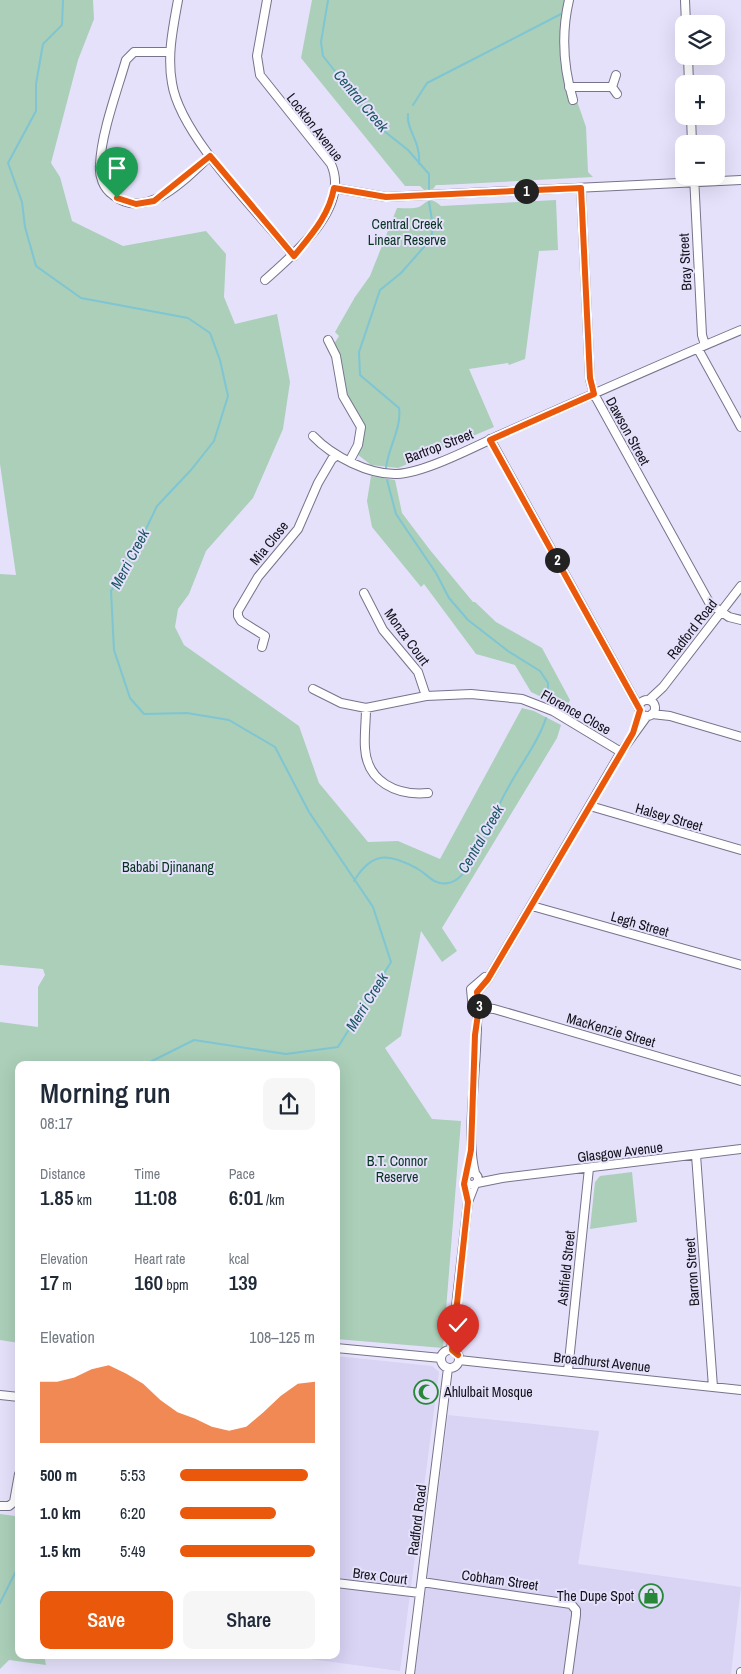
<!DOCTYPE html>
<meta charset="utf-8">
<style>
body{margin:0;font-family:"Archivo Narrow",sans-serif;background:#f6f6f7;color:#1f2937;height:100vh;display:flex;flex-direction:column;font-size:19px;white-space:nowrap}
*{box-sizing:border-box;margin:0}
p{font-size:16px;color:#747a83}
.icon{flex:none;width:28px;height:28px;fill:none;stroke:currentColor;stroke-width:2;stroke-linecap:round;stroke-linejoin:round}
.map{position:relative;flex:1;overflow:hidden}
.sheet{position:absolute;left:15px;top:1061px;width:325px;height:598px;display:flex;flex-direction:column;background:#fff;border-radius:10px;box-shadow:0 5px 20px #0002}
.sheet>*{flex:none}
.fabs{position:absolute;left:675px;top:15px;display:grid;gap:10px}
.fabs a{display:grid;place-items:center;width:50px;height:50px;border-radius:10px;background:#fff;box-shadow:0 5px 20px #0002;font-size:25px}
.pin{position:absolute;display:grid;place-items:center;width:42px;height:42px;color:#fff;margin:-51px -21px;border-radius:50% 50% 50% 0;rotate:-45deg;box-shadow:0 0 5px #0007}
.pin .icon{rotate:45deg}
.km{position:absolute;width:25px;height:25px;margin:-12px;border-radius:50%;background:#222;color:#fff;font-size:14px;line-height:25px;text-align:center}
.round{display:grid;place-items:center;flex:none;width:52px;height:52px;border-radius:10px;background:#f6f6f7}
.head{display:flex;align-items:center;justify-content:space-between;height:85px;padding:0 25px}
h1{font-size:28px;font-weight:600;line-height:38px}
.figures{display:grid;grid-template-columns:repeat(3,1fr);gap:8px;height:85px;padding:5px 25px}
.figures div{display:grid;align-content:center}
.figures b{font-size:21px;font-weight:600}
.figures small{font-size:14px;font-weight:400}
.figures p{font-size:14px}
.chart{height:140px;padding:10px 25px}
.chart p{display:flex;justify-content:space-between}
.chart svg{width:100%;height:90px;margin-top:5px;fill:#ea580c;opacity:.7}
.action{display:flex;gap:10px;margin-top:auto;padding:10px 25px}
.action a{flex:1;height:58px;border-radius:10px;background:#ea580c;color:#fff;font-size:20px;font-weight:600;line-height:58px;text-align:center}
.action a+a{background:#f6f6f7;color:#1f2937}
ul{padding:0 25px;list-style:none;font-size:16px}
li{display:grid;grid-template-columns:80px 60px 1fr;align-items:center;height:38px}
li i{height:12px;border-radius:6px;background:#ea580c}
.map>svg:first-child{display:block}
.built{fill:#d9d3f4}
.green{fill:#abcfb9}
.lines{fill:none;stroke-linecap:round;stroke-linejoin:round}
.stream{stroke:#7fc5d3;stroke-width:2}
.minor-casing{stroke:#77738b;stroke-width:10}
.minor{stroke:#fff;stroke-width:8}
.route-casing{stroke:#fff;stroke-width:10}
.route{stroke:#ea580c;stroke-width:6}
.labels{text-anchor:middle;stroke-width:4;stroke-linejoin:round;paint-order:stroke}
.street-label{font-size:14px;fill:#13111a;stroke:#e5e1fb}
.park-label{font-size:14px;fill:#05331f;stroke:#e5e1fb}
.poi-label{font-size:14px;fill:#13111a;stroke:#e5e1fb;text-anchor:start}
.water-label{font-size:15px;font-style:italic;fill:#1b5661;stroke:#e5e1fb}
</style>
<div class="map">
<svg width="741" height="1674" viewBox="0 0 741 1674">
<rect width="100%" height="100%" fill="#e5e1fb"/>
<path class="built" d="M336 1356 432 1366 439 1372 400 1671 280 1655H336Z
M448 1415 599 1431 578 1564 741 1587 731 1674H415Z"/>
<path class="green" d="M0 0H93L94 19 78 60 51 163 60 177 72 221 123 246 206 231 226 254 224 297 235 324 277 314 290 382 283 429 253 498 206 551 189 594 178 609 175 627 184 645 299 726 319 783 368 842 398 841 440 859 522 708 534 711 561 725 557 738 442 928 457 951 442 962 421 931 401 1036 385 1048 432 1119 461 1121 443 1348 336 1339V1065H19V1343L0 1340V1022L38 1027V987L45 975 43 969 0 965V574L16 575 0 464Z
M312 0H566C558 31 562 71 570 102L577 101 586 127 588 172 593 177 442 185H436L433 189 424 190 420 186H405L301 58Z
M556 200 558 250 539 251 525 359 509 365 508 363 469 369 494 427 398 468 371 465 357 454 361 445 364 430 358 414 348 400 334 344 339 336 335 332 355 297 370 276 397 208C403 208 414 209 419 207 429 201 429 196 441 206Z
M371 476 395 480 402 513 430 550 473 602H475L496 622 542 648 570 700 566 709 531 692 515 665 476 654 424 584 421 587 372 527 367 501Z
M632 1172 637 1222 590 1229 595 1182 600 1176Z
M19 1495V1655H44L46 1665 9 1660 0 1669V1514L15 1516Z"/>
<g class="lines">
<path class="stream" d="M63 0 62 25 43 44 36 84V111L8 163 22 202 25 227 36 266 81 298 188 318 210 333 220 360 228 396 214 441 191 470 157 506 134 554 111 591 114 650 130 698 144 714 187 713 229 720 275 747 309 812 373 907 391 962 338 1047 286 1054 194 1040 144 1065
M328 0 321 42 323 56 379 127 408 150 429 174V189
M413 105 427 83 561 14
M408 114C406 130 421 141 419 164
M386 468C388 448 402 428 399 408L360 375 359 352 380 290 401 273 431 239 433 226 429 202
M387 480 396 514 436 573 449 598 468 620 508 651 540 671 548 683V698
M354 881C372 851 389 853 418 869 428 875 435 886 448 883 459 882 469 867 474 857 487 835 495 810 508 788 520 765 538 743 546 718
M0 1603 19 1565"/>
<g class="minor-casing">
<path id="minor" d="M178 0C173 28 167 55 172 83 180 136 259 213 294 256
M569 0C561 34 563 66 573 100
M685 0 686 24
M169 52H134L126 60C117 91 101 134 100 165 99 176 103 188 113 195 147 222 186 178 210 156
M688 56 689 84
M616 75 612 87 617 94
M569 87H612
M691 116 692 144
M694 176 702 335 705 345
M334 188 386 197 741 180
M581 188 590 379 594 394 710 604 729 617 741 620
M265 280C293 255 351 208 331 164L260 75 257 56 267 0
M328 340 336 356 343 396 361 427 358 445 350 460
M698 349 741 427
M313 436C332 456 369 475 397 474 424 473 474 447 500 435 580 400 660 364 741 330
M490 439 639 708
M364 593 383 630 418 672 426 696
M262 647 265 636 241 621 238 616V611L258 577 298 529 318 483 332 459 336 456
M313 689 341 703 366 708 426 696 471 694 522 699 553 711 621 752
M649 700 663 687 741 586
M639 708a8 8 0 1 1 16 0a8 8 0 1 1-16 0Z
M366 708C366 722 364 735 365 748 367 782 397 796 428 793
M652 714 670 716 741 737
M590 806 741 850
M532 906 741 965
M472 1007 494 1009 741 1081
M473 1010 471 989 485 977
M696 1155 713 1387
M466 1179a6 6 0 1 1 12 0a6 6 0 1 1-12 0Z
M475 1173C470 1152 471 1133 472 1111 474 1072 479 1031 477 992L488 979 621 752 647 716
M477 1183 502 1178 741 1149
M336 1348 441 1358
M441 1359a9 9 0 1 1 18 0a9 9 0 1 1-18 0Z
M451 1350 468 1202 475 1184
M459 1360 741 1390
M568 1371 589 1168
M0 1395 19 1397
M0 1506H9L14 1502 19 1474
M422 1582 571 1604 576 1610V1615L568 1674
M336 1583 420 1593
M410 1674 448 1368
M741 1674V1672"/>
</g>
<use href="#minor" class="minor"/>
</g>
<g class="lines">
<g class="route-casing">
<path id="route" d="M117 198 136 204 154 201 210 156 294 256C311 235 329 216 334 188L386 197 581 188 590 378 594 394 490 440 640 710 633 733 488 979 477 992 479 1007 475 1035 471 1150 464 1184 468 1202 452 1350 458 1355"/>
</g>
<use href="#route" class="route"/>
</g>
<defs>
<g id="mosque-ring" transform="scale(1.25)"><circle r="9.5" fill="#e5e1fb" stroke="#298739" stroke-width="1.5"/><path d="M3.5-4.9A6 6 0 1 0 3.5 4.9A5 5 0 1 1 3.5-4.9Z" fill="#298739"/></g>
<g id="shop-ring" transform="scale(1.25)"><circle r="9.5" fill="#e5e1fb" stroke="#298739" stroke-width="1.5"/><path d="M-5-2.5h2.3a2.7 3.5 0 0 1 5.4 0H5L5.5 6h-11ZM-1.5-2.5h3a1.5 2.3 0 0 0-3 0Z" fill="#298739"/></g>
</defs>
<g fill-rule="evenodd">
<use href="#mosque-ring" x="426" y="1392"/>
<use href="#shop-ring" x="651" y="1596"/>
</g>
<g class="labels">
<g class="street-label">
<text transform="translate(315 127) rotate(52)" y="5">Lockton Avenue</text>
<text transform="translate(685 262) rotate(-93)" y="5">Bray Street</text>
<text transform="translate(628 431) rotate(61)" y="5">Dawson Street</text>
<text transform="translate(439 446) rotate(-21)" y="5">Bartrop Street</text>
<text transform="translate(269 543) rotate(-51)" y="5">Mia Close</text>
<text transform="translate(692 629) rotate(-52)" y="5">Radford Road</text>
<text transform="translate(407 637) rotate(54)" y="5">Monza Court</text>
<text transform="translate(576 712) rotate(29)" y="5">Florence Close</text>
<text transform="translate(669 817) rotate(16)" y="5">Halsey Street</text>
<text transform="translate(640 924) rotate(16)" y="5">Legh Street</text>
<text transform="translate(611 1030) rotate(16)" y="5">MacKenzie Street</text>
<text transform="translate(620 1152) rotate(-7)" y="5">Glasgow Avenue</text>
<text transform="translate(566 1268) rotate(-84)" y="5">Ashfield Street</text>
<text transform="translate(692 1272) rotate(-94)" y="5">Barron Street</text>
<text transform="translate(602 1362) rotate(6)" y="5">Broadhurst Avenue</text>
<text transform="translate(417 1520) rotate(-83)" y="5">Radford Road</text>
<text transform="translate(380 1576) rotate(7)" y="5">Brex Court</text>
<text transform="translate(500 1580) rotate(8)" y="5">Cobham Street</text>
</g>
<g class="park-label">
<text x="407" y="229">Central Creek<tspan x="407" dy="16">Linear Reserve</tspan></text>
<text x="168" y="872">Bababi Djinanang</text>
<text x="397" y="1166">B.T. Connor<tspan x="397" dy="16">Reserve</tspan></text>
</g>
<g class="poi-label">
<text x="444" y="1397">Ahlulbait Mosque</text>
<text x="634" y="1601" text-anchor="end">The Dupe Spot</text>
</g>
<g class="water-label">
<text transform="translate(361 101) rotate(50)" y="5">Central Creek</text>
<text transform="translate(130 559) rotate(-62)" y="5">Merri Creek</text>
<text transform="translate(481 839) rotate(-60)" y="5">Central Creek</text>
<text transform="translate(367 1002) rotate(-58)" y="5">Merri Creek</text>
</g>
</g>
</svg>
<div class="fabs">
<a><svg class="icon" aria-label="layers" viewBox="0 0 24 24"><path d="M12 4l9 5-9 5-9-5zM3 14l9 5 9-5"/></svg></a>
<a>+</a>
<a>−</a>
</div>
<div class="pin" style="left:117px;top:198px;background:#1e9e55"><svg class="icon" aria-label="arrive" viewBox="0 0 24 24"><path d="M6 21V4h12l-3 4 3 4H6"/></svg></div>
<div class="pin" style="left:458px;top:1355px;background:#d93025"><svg class="icon" aria-label="check" viewBox="0 0 24 24"><path d="M5 12l5 5 9-10"/></svg></div>
<b class="km" style="left:526px;top:191px">1</b>
<b class="km" style="left:557px;top:560px">2</b>
<b class="km" style="left:479px;top:1006px">3</b>
<section class="sheet">
<div class="head"><div><h1>Morning run</h1><p>08:17</p></div><a class="round"><svg class="icon" aria-label="share" viewBox="0 0 24 24"><path d="M12 15V3M7 8l5-5 5 5M5 13v7h14v-7"/></svg></a></div>
<div class="figures">
<div><p>Distance</p><b>1.85<small> km</small></b></div>
<div><p>Time</p><b>11:08</b></div>
<div><p>Pace</p><b>6:01<small> /km</small></b></div>
</div>
<div class="figures">
<div><p>Elevation</p><b>17<small> m</small></b></div>
<div><p>Heart rate</p><b>160<small> bpm</small></b></div>
<div><p>kcal</p><b>139</b></div>
</div>
<div class="chart"><p><span>Elevation</span>108–125 m</p>
<svg viewBox="0 0 160 44" preserveAspectRatio="none"><path d="M0 44V14L10 14L20 12L30 8L40 6L50 10L60 15L70 23L80 29L90 32L100 36L110 38L120 36L130 29L140 21L150 15L160 14V44z"/></svg>
</div>
<ul>
<li><b>500 m</b>5:53<i style="width:95%"></i></li>
<li><b>1.0 km</b>6:20<i style="width:71%"></i></li>
<li><b>1.5 km</b>5:49<i style="width:100%"></i></li>
</ul>
<div class="action"><a>Save</a><a>Share</a></div>
</section>
</div>
